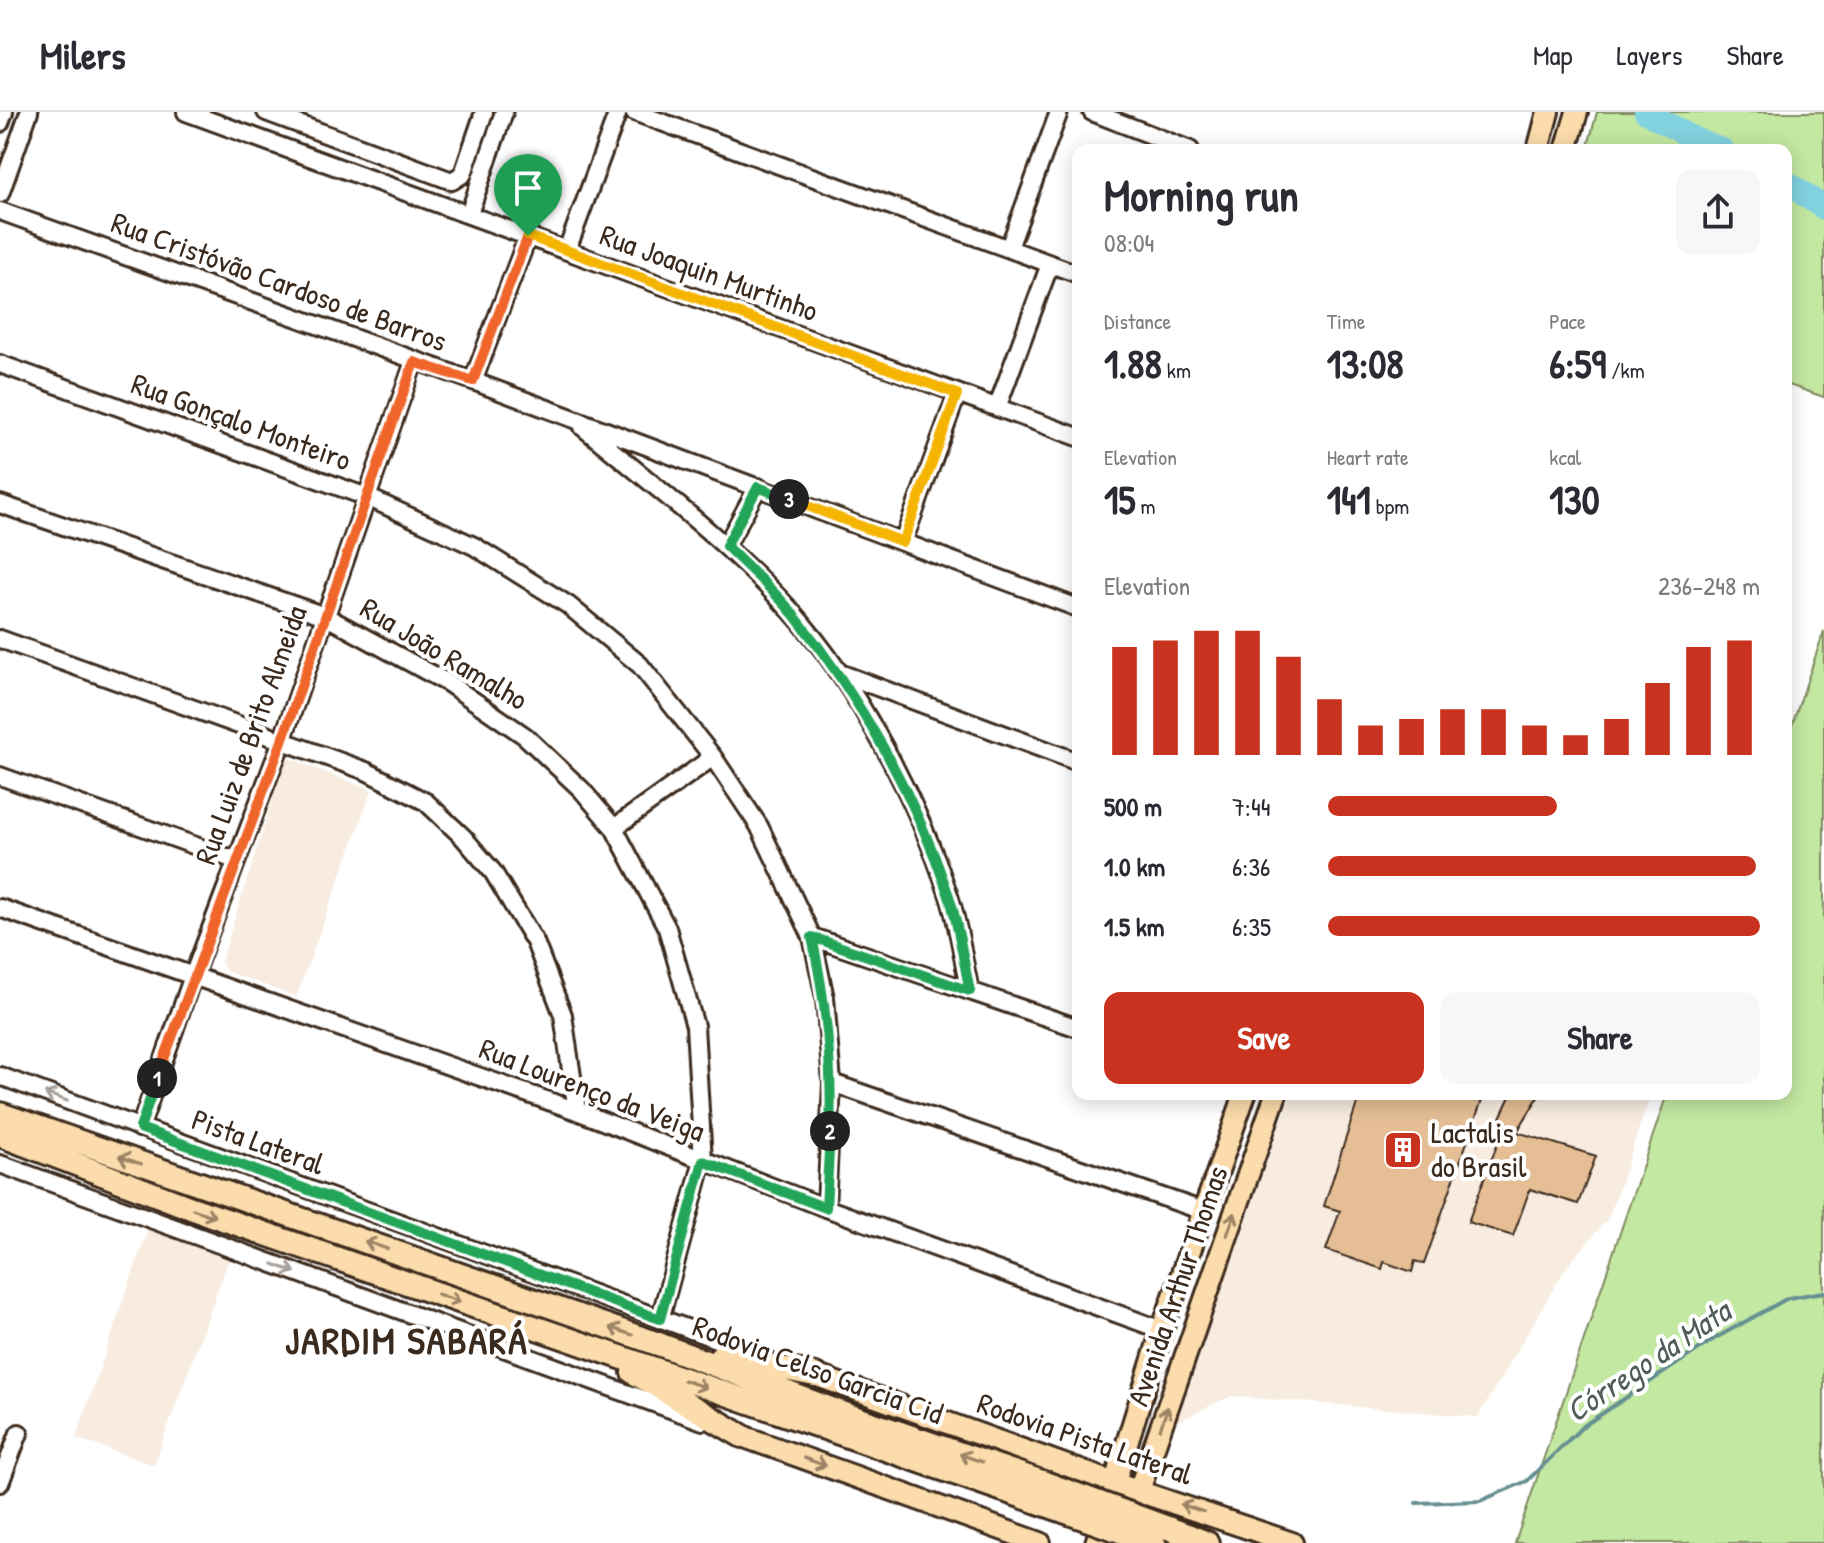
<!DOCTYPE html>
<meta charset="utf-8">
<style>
body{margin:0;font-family:"Patrick Hand",sans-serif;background:#f7f7f7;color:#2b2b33;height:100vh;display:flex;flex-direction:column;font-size:30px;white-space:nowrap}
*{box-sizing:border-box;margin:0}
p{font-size:26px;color:#7c7c81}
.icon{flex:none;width:44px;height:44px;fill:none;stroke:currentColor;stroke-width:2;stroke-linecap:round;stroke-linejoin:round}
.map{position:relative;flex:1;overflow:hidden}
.drawer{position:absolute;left:1072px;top:32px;width:720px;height:956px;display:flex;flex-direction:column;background:#fff;border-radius:16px;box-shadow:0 4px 20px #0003}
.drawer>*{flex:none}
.pin{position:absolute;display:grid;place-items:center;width:68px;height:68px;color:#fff;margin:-82px -34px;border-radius:50% 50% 50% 0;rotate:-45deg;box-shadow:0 0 8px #0007}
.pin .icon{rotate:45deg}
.km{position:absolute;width:40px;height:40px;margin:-20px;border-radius:50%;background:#222;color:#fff;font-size:22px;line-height:40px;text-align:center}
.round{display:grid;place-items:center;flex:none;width:84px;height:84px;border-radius:16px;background:#f7f7f7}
.head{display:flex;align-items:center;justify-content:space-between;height:136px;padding:0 32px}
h1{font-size:44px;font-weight:700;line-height:60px}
.figures{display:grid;grid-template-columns:repeat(3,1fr);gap:12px;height:136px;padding:8px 32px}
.figures div{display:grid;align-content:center}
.figures b{font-size:40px;font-weight:700}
.figures small{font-size:22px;font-weight:400}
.figures p{font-size:22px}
.chart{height:224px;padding:16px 32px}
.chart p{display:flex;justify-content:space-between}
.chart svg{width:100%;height:144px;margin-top:8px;stroke:#c8321e;stroke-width:6}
.cta{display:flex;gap:16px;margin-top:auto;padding:16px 32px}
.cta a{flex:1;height:92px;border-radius:16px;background:#c8321e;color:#fff;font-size:32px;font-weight:700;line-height:92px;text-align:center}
.cta a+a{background:#f7f7f7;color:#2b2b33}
ul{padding:0 32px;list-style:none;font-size:26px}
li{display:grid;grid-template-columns:128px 96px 1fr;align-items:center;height:60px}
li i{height:20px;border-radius:10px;background:#c8321e}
header{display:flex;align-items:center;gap:48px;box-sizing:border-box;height:112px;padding:0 40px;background:#fff;border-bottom:2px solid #e1e1e2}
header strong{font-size:38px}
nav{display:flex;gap:44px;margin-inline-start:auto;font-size:28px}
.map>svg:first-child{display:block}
.built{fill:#f7ecdf}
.green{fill:#c3e8a2;stroke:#7f8960;stroke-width:2}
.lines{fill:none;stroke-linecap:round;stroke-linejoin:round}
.stream{stroke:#668f92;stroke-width:4}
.river{stroke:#83d2e0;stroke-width:24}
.building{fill:#e5be95;stroke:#3b2a1e;stroke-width:2}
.minor-casing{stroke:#3b2a1e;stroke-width:22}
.major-casing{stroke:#3b2a1e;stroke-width:26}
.highway-casing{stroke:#3b2a1e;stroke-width:28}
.minor{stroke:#fff;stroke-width:16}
.major{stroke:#fcdcac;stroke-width:20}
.highway{stroke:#fcdcac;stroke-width:22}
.highway-bridge-casing{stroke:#3b2a1e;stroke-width:28;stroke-linecap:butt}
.highway-bridge{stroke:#fcdcac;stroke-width:22}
.oneway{stroke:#a79f9a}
.oneway2{stroke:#9c8365}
.split-1-casing{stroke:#fff;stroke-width:16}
.split-2-casing{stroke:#fff;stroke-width:16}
.split-3-casing{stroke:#fff;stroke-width:16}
.split-4-casing{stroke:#fff;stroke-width:16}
.split-1{stroke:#f0652b;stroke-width:10}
.split-2{stroke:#22a559;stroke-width:10}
.split-3{stroke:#22a559;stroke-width:10}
.split-4{stroke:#f5b400;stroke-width:10}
.labels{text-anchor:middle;stroke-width:8;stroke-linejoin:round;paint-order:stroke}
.street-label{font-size:30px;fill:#3b2a1e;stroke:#fff}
.poi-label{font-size:30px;fill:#3b2a1e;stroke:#fff;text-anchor:start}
.water-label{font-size:32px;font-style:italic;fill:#515c58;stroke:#fff}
.district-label{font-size:38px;font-weight:bold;letter-spacing:2px;fill:#3b2a1e;stroke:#fff}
</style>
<header>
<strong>Milers</strong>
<nav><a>Map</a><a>Layers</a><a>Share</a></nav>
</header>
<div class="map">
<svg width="1824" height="1431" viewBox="0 0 1824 1431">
<rect width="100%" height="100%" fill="#fff"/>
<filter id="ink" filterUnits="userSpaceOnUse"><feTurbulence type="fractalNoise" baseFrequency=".0125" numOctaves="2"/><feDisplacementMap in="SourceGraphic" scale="16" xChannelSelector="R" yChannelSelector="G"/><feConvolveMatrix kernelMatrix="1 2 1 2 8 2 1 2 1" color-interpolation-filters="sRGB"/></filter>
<g filter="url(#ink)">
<path class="built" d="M286 645 372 678 296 885 226 859 221 850Z
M1291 982H1651L1609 1105 1565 1157 1478 1305 1231 1284 1168 1314 1234 1144Z
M148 1117 230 1144 154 1353 76 1326Z"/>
<path class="green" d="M1597 0H1824V285L1786 272V38H1587Z
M1824 519V1431H1515L1667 982H1786V631Z"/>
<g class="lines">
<path class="stream" d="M1416 1391 1480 1389 1527 1369 1582 1315 1714 1227 1788 1186 1824 1180"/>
<path class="river" d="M1646 0 1696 28 1722 38
M1786 70 1824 96"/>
</g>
<path class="building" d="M1360 982H1484L1424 1152 1415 1149 1412 1160 1384 1150 1382 1157 1326 1138 1340 1099 1324 1094Z
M1511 982H1540L1517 1020 1596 1044 1578 1092 1530 1077 1513 1124 1468 1110 1506 1009 1499 1008Z"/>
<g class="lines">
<g class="minor-casing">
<path id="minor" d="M186 0 1078 325
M266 0 452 69 463 62 484 0
M634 0 1078 162
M1092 0 1190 38
M0 11 4 0
M0 82 29 0
M0 99 473 269 1078 496
M469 102 504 0
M1009 136 1059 0
M567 138 618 0
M0 252 367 385 474 434 568 493 640 553 713 645 759 714 812 825 825 886 832 971 826 1096
M473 269 528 124
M997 296 1050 152
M583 315C654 374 729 431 791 499 858 573 918 690 949 784 959 814 963 848 970 879
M0 392 325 504 448 571 525 624 582 678 614 716 667 816 695 914 703 1049 660 1207
M903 430 957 282
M726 434 758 375
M0 527 366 659 426 690 463 725 493 760 535 830 563 903 577 999
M837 560 1078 650
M0 664 235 748
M614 716 713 645
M0 796 577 999 826 1096 1162 1218
M812 825 1078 916
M0 964 765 1245
M832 971 1203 1099
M140 1016 193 864 282 629 414 250
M0 1052 703 1309
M0 1371 19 1321"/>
</g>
<g class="major-casing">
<path id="major" d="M1538 38 1548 0
M1566 38 1577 0
M815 1263 1114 1371 1292 1431
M742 1324 1040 1431
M1135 1390 1276 982
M1096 1431 1162 1218 1245 982"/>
</g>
<g class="highway-casing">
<path id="highway" d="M0 1002 661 1233 839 1300 1045 1371
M0 1023 191 1096 1038 1390
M721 1244 815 1263
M633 1260 742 1324
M1187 1423 1207 1431"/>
</g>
<use href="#minor" class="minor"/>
<use href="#major" class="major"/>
<use href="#highway" class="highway"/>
<g class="highway-bridge-casing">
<path id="highway-bridge" d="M1045 1371 1187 1423
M1038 1390 1154 1431"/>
</g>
<use href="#highway-bridge" class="highway-bridge"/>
</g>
<defs><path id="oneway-shaft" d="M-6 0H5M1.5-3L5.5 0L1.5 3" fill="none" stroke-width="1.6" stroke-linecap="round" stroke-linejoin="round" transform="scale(2)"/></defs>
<g class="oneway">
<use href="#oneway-shaft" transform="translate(56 985) rotate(-160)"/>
<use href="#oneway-shaft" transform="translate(284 1156) rotate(20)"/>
</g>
<g class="oneway2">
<use href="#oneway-shaft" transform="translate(130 1048) rotate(-161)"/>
<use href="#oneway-shaft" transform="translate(204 1101) rotate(19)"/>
<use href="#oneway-shaft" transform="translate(1231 1112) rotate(-71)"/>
<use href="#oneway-shaft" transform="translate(376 1133) rotate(-161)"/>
<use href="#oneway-shaft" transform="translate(449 1186) rotate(19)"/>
<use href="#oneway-shaft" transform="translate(621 1219) rotate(-161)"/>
<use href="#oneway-shaft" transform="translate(695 1272) rotate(19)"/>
<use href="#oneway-shaft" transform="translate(1164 1306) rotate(-71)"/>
<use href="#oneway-shaft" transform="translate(971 1346) rotate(-161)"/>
<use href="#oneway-shaft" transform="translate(815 1350) rotate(20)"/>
<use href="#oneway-shaft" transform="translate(1192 1396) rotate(-162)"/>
</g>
</g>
<g class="lines" filter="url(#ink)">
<g class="split-1-casing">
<path id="split-1" d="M157 966 282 629 414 250 473 269 528 124"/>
</g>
<g class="split-2-casing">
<path id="split-2" d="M157 966 140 1016 660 1207 703 1049 826 1096 830 1019"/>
</g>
<g class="split-3-casing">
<path id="split-3" d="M789 387 758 375 726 434C749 457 774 478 794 503 861 586 915 683 949 784 959 814 963 848 970 879L812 825C826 890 833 953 830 1019"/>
</g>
<g class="split-4-casing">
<path id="split-4" d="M528 124 957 282 903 430 789 387"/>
</g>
<use href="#split-1" class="split-1"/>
<use href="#split-2" class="split-2"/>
<use href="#split-3" class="split-3"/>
<use href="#split-4" class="split-4"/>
</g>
<defs>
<g id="building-square" transform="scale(2)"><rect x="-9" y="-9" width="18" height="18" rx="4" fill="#c8321e" stroke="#fff"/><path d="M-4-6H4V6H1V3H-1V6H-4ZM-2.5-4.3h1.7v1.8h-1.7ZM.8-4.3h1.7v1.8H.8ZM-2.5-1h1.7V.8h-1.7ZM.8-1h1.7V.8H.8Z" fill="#fff"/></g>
</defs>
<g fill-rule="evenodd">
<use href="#building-square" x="1403" y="1038"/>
</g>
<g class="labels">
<g class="street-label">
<text transform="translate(709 161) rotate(20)" y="10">Rua Joaquin Murtinho</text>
<text transform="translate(279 170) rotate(20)" y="10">Rua Cristóvão Cardoso de Barros</text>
<text transform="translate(241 310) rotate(20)" y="10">Rua Gonçalo Monteiro</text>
<text transform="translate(444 542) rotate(31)" y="10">Rua João Ramalho</text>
<text transform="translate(251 623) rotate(-70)" y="10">Rua Luiz de Brito Almeida</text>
<text transform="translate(592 978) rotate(21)" y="10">Rua Lourenço da Veiga</text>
<text transform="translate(258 1030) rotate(20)" y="10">Pista Lateral</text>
<text transform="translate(1178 1174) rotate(-71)" y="10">Avenida Arthur Thomas</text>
<text transform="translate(818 1258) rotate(20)" y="10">Rodovia Celso Garcia Cid</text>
<text transform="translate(1085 1327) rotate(19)" y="10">Rodovia Pista Lateral</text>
</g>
<g class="poi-label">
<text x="1431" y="1031">Lactalis<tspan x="1431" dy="34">do Brasil</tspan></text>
</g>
<g class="water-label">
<text transform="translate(1648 1249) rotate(-34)" y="11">Córrego da Mata</text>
</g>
<g class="district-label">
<text x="407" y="1242">JARDIM SABARÁ</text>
</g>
</g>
</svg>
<div class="pin" style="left:528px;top:124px;background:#1e9e55"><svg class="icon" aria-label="arrive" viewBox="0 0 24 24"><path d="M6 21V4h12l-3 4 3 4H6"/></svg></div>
<b class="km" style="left:157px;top:966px">1</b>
<b class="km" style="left:830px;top:1019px">2</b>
<b class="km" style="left:789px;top:387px">3</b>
<section class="drawer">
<div class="head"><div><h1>Morning run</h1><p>08:04</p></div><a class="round"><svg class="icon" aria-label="share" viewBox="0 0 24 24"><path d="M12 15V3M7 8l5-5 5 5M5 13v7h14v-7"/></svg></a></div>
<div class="figures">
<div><p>Distance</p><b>1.88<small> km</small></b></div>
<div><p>Time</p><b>13:08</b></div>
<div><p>Pace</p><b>6:59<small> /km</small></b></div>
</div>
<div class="figures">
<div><p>Elevation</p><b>15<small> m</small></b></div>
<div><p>Heart rate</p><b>141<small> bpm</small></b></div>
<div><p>kcal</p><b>130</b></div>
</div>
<div class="chart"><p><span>Elevation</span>236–248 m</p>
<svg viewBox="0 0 160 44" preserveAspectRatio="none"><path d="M5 44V11M15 44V9M25 44V6M35 44V6M45 44V14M55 44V27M65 44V35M75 44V33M85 44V30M95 44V30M105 44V35M115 44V38M125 44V33M135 44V22M145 44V11M155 44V9"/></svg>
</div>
<ul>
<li><b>500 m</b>7:44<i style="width:53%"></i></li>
<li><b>1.0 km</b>6:36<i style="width:99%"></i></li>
<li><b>1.5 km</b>6:35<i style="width:100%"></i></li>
</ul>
<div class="cta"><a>Save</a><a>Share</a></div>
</section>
</div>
